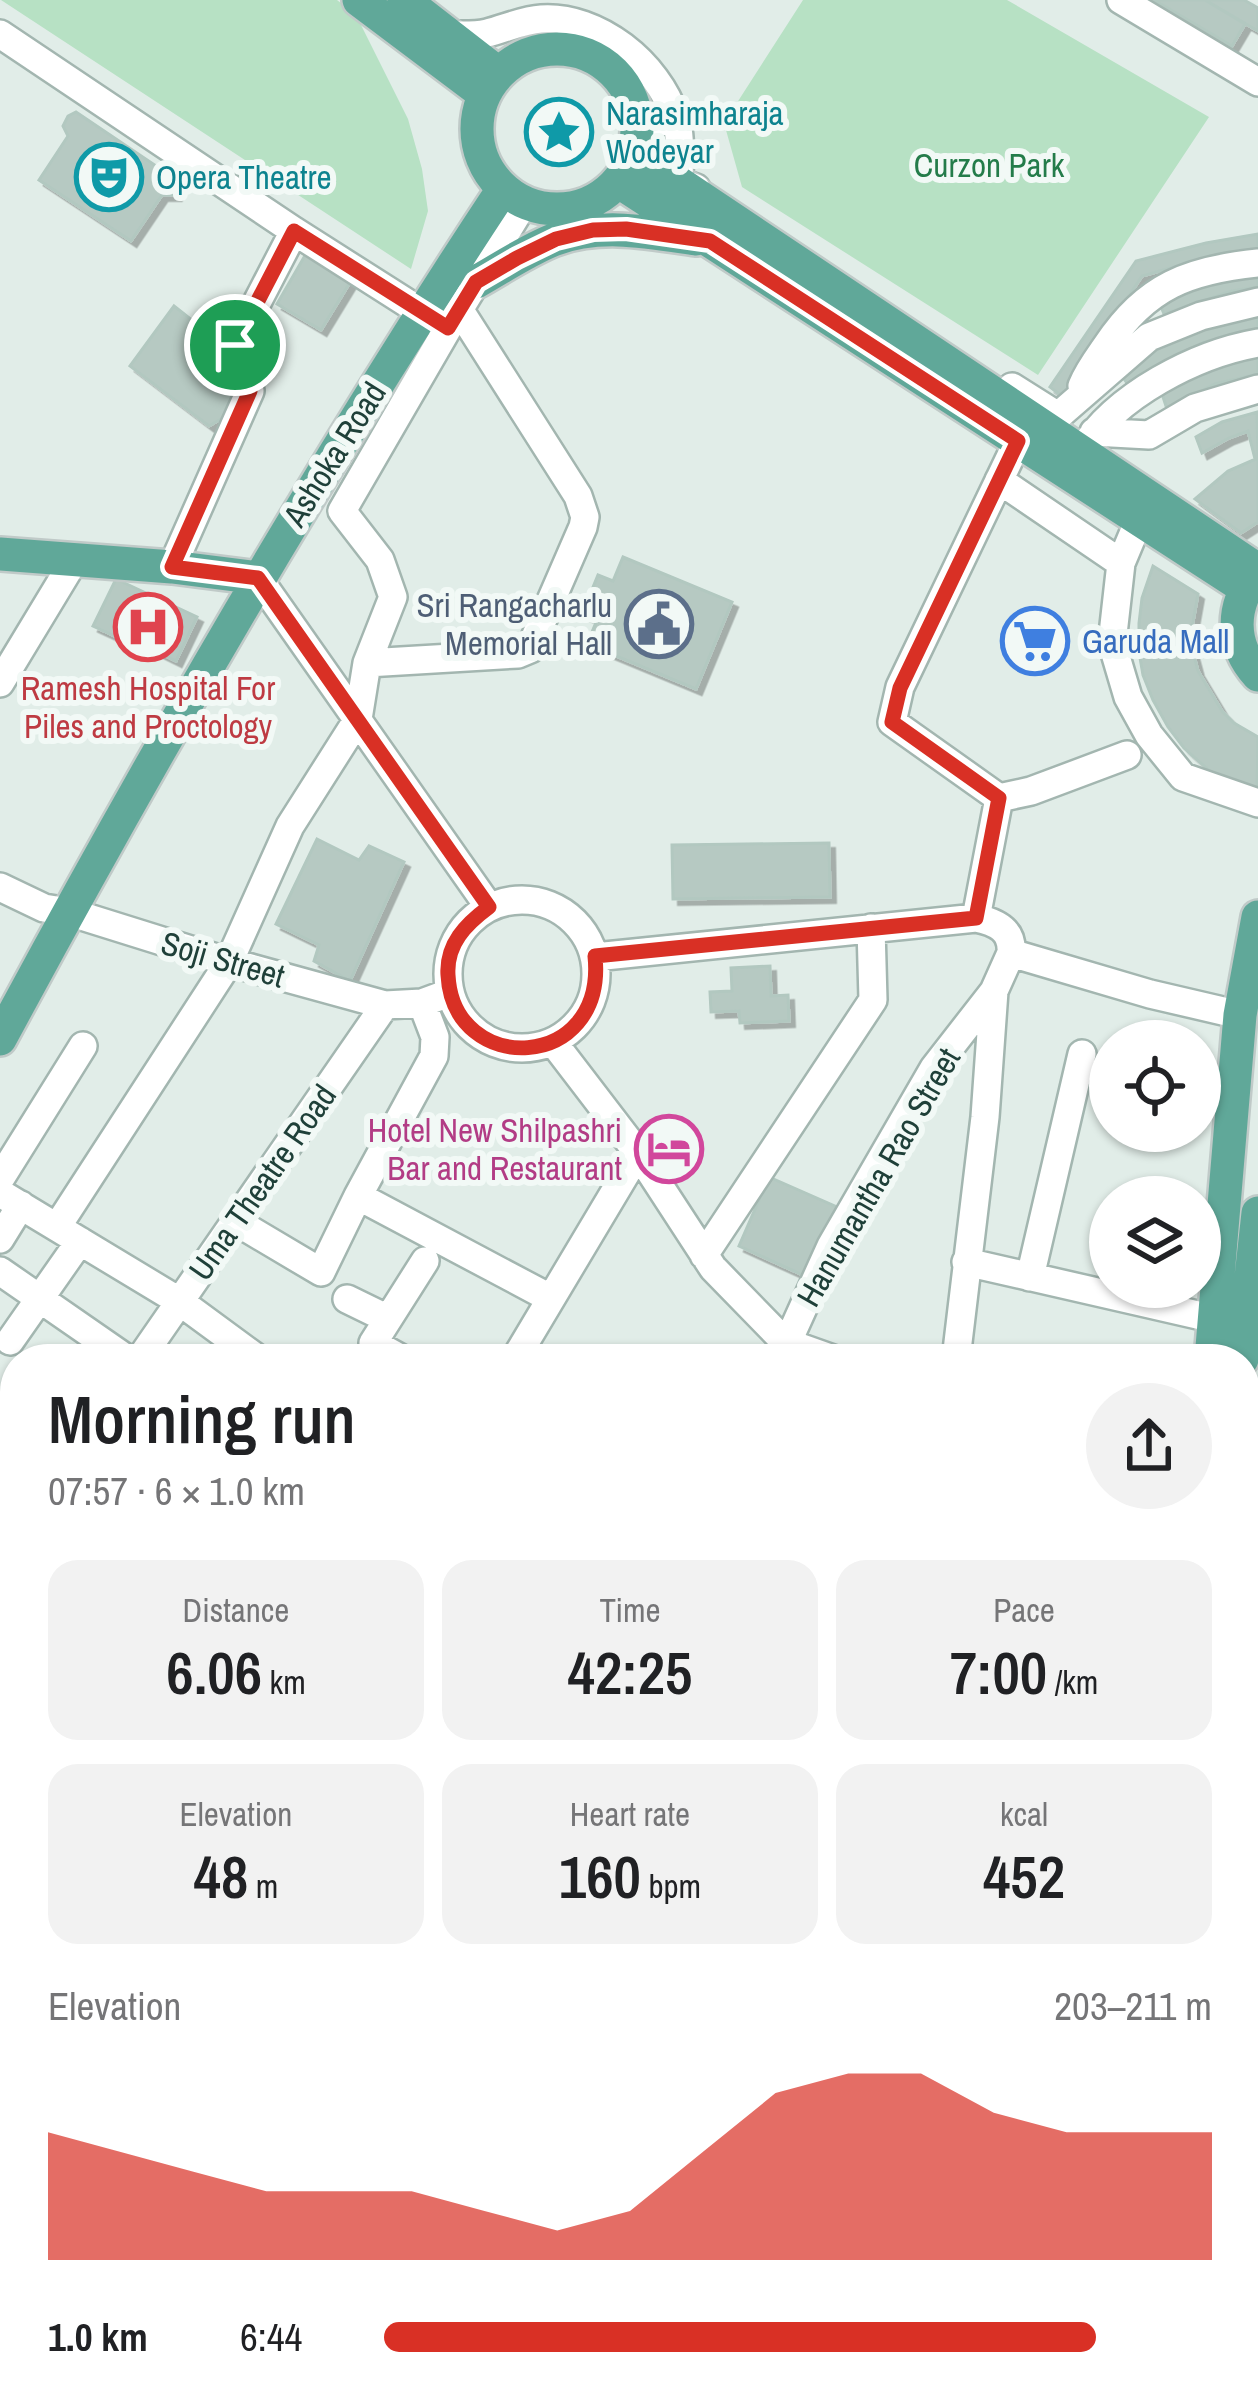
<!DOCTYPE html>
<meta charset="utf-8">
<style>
body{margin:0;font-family:"Archivo Narrow",sans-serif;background:#f2f2f2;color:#202124;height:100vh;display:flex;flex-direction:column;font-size:45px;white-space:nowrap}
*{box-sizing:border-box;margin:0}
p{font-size:39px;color:#757577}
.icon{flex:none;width:66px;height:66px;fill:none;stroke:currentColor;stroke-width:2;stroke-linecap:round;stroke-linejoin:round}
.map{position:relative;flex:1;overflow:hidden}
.panel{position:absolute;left:0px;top:1344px;width:1260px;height:1062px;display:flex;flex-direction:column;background:#fff;border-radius:48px 48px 0 0;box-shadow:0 3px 9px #0004}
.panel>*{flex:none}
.fabs{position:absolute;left:1089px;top:1020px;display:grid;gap:24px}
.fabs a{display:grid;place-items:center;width:132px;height:132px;border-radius:50%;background:#fff;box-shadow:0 3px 9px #0004;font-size:60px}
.pin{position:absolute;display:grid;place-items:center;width:102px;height:102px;color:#fff;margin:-51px;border:6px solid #fff;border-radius:50%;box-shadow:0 3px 12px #0007}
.round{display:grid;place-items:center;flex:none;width:126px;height:126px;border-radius:63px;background:#f2f2f2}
.headline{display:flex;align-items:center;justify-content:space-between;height:204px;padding:0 48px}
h1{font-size:66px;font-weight:600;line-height:90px}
.metrics{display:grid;grid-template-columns:repeat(3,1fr);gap:18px;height:204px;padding:12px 48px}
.metrics div{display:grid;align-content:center;border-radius:30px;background:#f2f2f2;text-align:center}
.metrics b{font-size:60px;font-weight:600}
.metrics small{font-size:33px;font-weight:400}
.metrics p{font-size:33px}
.chart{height:336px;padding:24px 48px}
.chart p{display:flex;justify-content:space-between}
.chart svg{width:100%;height:216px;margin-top:12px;fill:#d93025;opacity:.7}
ul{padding:0 48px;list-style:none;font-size:39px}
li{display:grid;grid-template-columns:192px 144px 1fr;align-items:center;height:90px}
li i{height:30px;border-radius:15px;background:#d93025}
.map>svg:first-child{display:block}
.built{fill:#cfddd7}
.green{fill:#b7e1c4}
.building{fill:#b6c9c2;stroke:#b2c8c0;stroke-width:3;filter:url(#shadow)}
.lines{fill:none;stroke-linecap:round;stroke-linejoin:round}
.minor-casing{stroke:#a3b6b0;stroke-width:32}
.major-casing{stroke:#c0cac8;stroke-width:38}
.path{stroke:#7db5a6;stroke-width:3;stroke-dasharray:6 9;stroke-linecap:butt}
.minor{stroke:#fff;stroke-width:27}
.major{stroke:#60a899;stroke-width:33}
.route-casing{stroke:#fff;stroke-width:24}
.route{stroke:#d93025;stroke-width:15}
.labels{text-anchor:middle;stroke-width:12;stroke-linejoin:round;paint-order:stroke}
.culture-label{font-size:33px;fill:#0d838f;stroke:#f2f9f6;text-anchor:start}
.park-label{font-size:33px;fill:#247c4a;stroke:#f2f9f6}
.street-label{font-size:33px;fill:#1f4039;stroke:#f2f9f6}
.service-label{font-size:33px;fill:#4e5e75;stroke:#f2f9f6;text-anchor:end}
.shop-label{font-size:33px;fill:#366cbe;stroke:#f2f9f6;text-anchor:start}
.health-label{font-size:33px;fill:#be3a42;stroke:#f2f9f6}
.hotel-label{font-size:33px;fill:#b23c85;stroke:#f2f9f6;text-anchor:end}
</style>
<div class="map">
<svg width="1258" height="2406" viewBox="0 0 1258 2406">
<defs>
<filter id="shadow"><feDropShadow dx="5.5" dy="5.5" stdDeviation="0" flood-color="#0004"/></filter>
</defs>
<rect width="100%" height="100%" fill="#e1ede8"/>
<path class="built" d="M1245 1848 1258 1851V2406H1143L1146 2391H1245Z"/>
<path class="green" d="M1 0H337L356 15 408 119 422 169 428 211 411 269Z
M803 0H1007L1209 117 1038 375 742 187 724 123Z"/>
<path class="building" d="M1154 0H1205L1245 24 1232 46Z
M1205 0H1244L1258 8V31Z
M76 112 159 168 170 167 177 174 179 185 176 195H162L131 241 39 180 68 136 63 126 68 116Z
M1258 234V248L1210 257 1142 276 1063 397 1050 387 1136 261 1206 243Z
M307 252 352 279 321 330 277 304Z
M1258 270V287L1232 291 1164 314 1159 302 1188 287Z
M174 306 226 347 238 392 226 416 209 426 130 366Z
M1258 314V329L1205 342 1173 357 1129 386 1120 373 1140 358 1203 327Z
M1258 356V374L1215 384 1167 409 1162 394 1207 368Z
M1257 412 1258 458 1255 459 1248 431 1229 438 1202 453 1196 437 1222 422Z
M1258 458V522L1241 533 1195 499 1228 471Z
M623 557 732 602 696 689 587 644 597 620 582 614 598 575 613 581Z
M1153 566 1198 594 1191 633 1192 649 1198 671 1222 711 1234 723 1258 737 1257 795 1213 774 1184 748 1168 727 1153 700 1143 675 1139 652V623L1142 598Z
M116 579 197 617 176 661 119 633 117 637 93 626Z
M317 839 359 860 369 846 404 862 350 981 314 961 319 945 276 924Z
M829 843 830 897 673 899 672 845Z
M770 966 771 996 788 995 789 1021 740 1023 739 1011 711 1012 710 992 732 991 731 968Z
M769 1177 837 1207 805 1276 739 1246Z
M1258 1540V1734H1245V1666Z
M1000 2391H1063L1062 2406H998Z"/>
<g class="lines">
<g class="minor-casing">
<path id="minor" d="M1121 0 1258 82
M0 34 294 231 437 322
M450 35C462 35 475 36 487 33 504 29 523 20 541 19 598 15 658 64 675 117 682 137 679 162 679 182L696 188
M638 126 676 119
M1082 386C1088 371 1098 358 1107 345 1146 286 1189 270 1258 263
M1012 387 1058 416 1149 337 1201 316 1258 302
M1094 432 1149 435 1195 408 1258 389
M1082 450C1116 395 1196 354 1258 343
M999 480 1121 563
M1139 520 1121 563 1112 643 1128 697 1149 735 1183 777 1258 803
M172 567 250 391 235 345 294 231
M258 578 489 907
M367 663 518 654 530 649 583 527 585 517 578 496 459 309
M0 683 75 559
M999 798 892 722 900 687 1018 441
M0 887 44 908 69 912 229 962 385 1005 422 1003 449 993
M448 974a74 74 0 1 1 148 0a74 74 0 1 1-148 0Z
M976 918 999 798 1031 791 1127 755
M1011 953 1150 994 1240 1015
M595 957 976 918C996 922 1013 930 1011 953
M553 1042 638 1153 713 1268 785 1342 833 1359
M0 1179 83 1046
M0 1193 179 1301 258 1359
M358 1196 550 1298
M235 1221 321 1272 358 1196 434 1056 435 1037 422 1003
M57 1227 229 962 290 826 358 719 367 663 393 597 380 560 342 511 448 328 524 203
M0 1239 21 1205
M704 1255 873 1000 871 928
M966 1262 1215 1319
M0 1271 127 1359
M1030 1277 1082 1054
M347 1299 388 1319
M10 1341 80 1241
M140 1359 385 1005
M402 1359 373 1343 425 1261
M515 1359 638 1153
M780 1359 831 1246 934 1068 994 991 1011 953
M956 1359 985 1117 994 991
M0 1539 15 1546
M0 1596 15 1565
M0 1694 15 1703
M0 1816 15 1825
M1245 1820 1258 1822
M0 1881 15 1890
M1245 2029 1258 2031
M1245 2155 1252 2148H1258
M1245 2210 1258 2219
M0 2221 15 2191
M145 2391 172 2406
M371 2391 399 2406
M69 2406 77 2391
M478 2406 487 2391"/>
</g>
<g class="major-casing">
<path id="major" d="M359 0 484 94
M404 0 498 73
M477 129a80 80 0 1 1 160 0a80 80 0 1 1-160 0Z
M634 153 1258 570
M619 182 1245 588
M476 282C501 268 526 251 553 240 599 222 649 232 696 239
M0 554 172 567 258 578
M1256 574C1231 606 1230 644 1258 675
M0 1039C156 749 321 464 503 189
M1211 1359 1240 1015 1258 917
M1242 1359 1258 1213
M0 2006 15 2013
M750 2391 780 2406
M802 2391 833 2406
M1094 2406 1096 2391
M1125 2406 1127 2391"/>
</g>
<path class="path" d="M1245 1387 1258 1388
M1245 1528 1258 1530
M598 2406 606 2391"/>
<use href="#minor" class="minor"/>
<use href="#major" class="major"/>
</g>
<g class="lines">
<g class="route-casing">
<path id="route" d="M626 229 710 241 1018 441 900 688 892 722 999 798 976 918 595 956C607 1073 453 1077 448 975 446 944 466 924 489 907L258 578 172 567 250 391 235 345 294 231 448 328 476 282 517 258 556 239 593 230Z"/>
</g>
<use href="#route" class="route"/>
</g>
<defs>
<g id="sight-ring" transform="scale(3.45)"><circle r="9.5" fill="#f2f9f6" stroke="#0f9aa8" stroke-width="1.5"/><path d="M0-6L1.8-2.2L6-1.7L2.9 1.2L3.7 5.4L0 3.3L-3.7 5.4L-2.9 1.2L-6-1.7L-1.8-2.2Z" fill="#0f9aa8"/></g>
<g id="theatre-ring" transform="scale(3.45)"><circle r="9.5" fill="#f2f9f6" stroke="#0f9aa8" stroke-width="1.5"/><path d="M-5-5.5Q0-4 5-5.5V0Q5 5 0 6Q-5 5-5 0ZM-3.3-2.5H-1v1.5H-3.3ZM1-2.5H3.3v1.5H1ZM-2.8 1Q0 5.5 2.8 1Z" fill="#0f9aa8"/></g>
<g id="civic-ring" transform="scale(3.45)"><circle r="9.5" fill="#f2f9f6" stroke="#5c6f8a" stroke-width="1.5"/><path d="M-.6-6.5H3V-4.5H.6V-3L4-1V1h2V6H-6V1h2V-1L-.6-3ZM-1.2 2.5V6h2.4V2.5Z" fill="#5c6f8a"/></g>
<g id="hospital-ring" transform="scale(3.45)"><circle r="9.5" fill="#f2f9f6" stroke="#e0444e" stroke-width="1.5"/><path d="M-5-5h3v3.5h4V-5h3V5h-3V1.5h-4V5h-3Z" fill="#e0444e"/></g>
<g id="supermarket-ring" transform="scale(3.45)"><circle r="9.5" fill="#f2f9f6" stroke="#3f7fe0" stroke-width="1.5"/><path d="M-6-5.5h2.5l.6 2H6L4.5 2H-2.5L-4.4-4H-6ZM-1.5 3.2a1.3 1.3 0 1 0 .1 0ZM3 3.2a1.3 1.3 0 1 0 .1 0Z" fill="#3f7fe0"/></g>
<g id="hotel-ring" transform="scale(3.45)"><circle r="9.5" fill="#f2f9f6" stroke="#d1479c" stroke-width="1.5"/><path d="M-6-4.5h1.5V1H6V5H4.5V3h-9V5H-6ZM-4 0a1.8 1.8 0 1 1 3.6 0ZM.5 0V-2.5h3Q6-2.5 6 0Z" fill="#d1479c"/></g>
</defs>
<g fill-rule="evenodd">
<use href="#sight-ring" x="559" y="132"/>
<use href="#theatre-ring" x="109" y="177"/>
<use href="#civic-ring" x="659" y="624"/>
<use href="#hospital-ring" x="148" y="627"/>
<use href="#supermarket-ring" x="1035" y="641"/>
<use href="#hotel-ring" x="669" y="1149"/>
</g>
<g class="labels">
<g class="culture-label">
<text x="606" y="125">Narasimharaja<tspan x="606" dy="38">Wodeyar</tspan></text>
<text x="156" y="189">Opera Theatre</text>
</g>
<g class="park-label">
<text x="989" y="177">Curzon Park</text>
</g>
<g class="street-label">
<text transform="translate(334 454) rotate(-58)" y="12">Ashoka Road</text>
<text transform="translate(223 959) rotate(16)" y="12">Soji Street</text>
<text transform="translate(878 1177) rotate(-60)" y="12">Hanumantha Rao Street</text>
<text transform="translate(262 1182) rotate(-55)" y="12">Uma Theatre Road</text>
</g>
<g class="service-label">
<text x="612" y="617">Sri Rangacharlu<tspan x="612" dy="38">Memorial Hall</tspan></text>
</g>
<g class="shop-label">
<text x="1082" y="653">Garuda Mall</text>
</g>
<g class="health-label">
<text x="148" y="700">Ramesh Hospital For<tspan x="148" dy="38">Piles and Proctology</tspan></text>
</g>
<g class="hotel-label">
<text x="622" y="1142">Hotel New Shilpashri<tspan x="622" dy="38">Bar and Restaurant</tspan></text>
</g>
</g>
</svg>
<div class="fabs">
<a><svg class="icon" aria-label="locate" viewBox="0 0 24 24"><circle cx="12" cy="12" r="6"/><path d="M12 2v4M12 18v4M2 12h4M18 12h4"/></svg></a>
<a><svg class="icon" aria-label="layers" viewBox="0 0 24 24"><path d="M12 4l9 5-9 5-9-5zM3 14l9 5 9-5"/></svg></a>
</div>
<div class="pin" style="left:235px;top:345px;background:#1e9e55"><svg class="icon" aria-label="arrive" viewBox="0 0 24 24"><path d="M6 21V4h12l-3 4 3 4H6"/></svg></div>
<section class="panel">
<div class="headline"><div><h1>Morning run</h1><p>07:57 · 6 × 1.0 km</p></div><a class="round"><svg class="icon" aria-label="share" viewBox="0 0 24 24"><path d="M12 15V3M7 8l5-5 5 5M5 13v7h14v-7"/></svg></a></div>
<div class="metrics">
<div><p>Distance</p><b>6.06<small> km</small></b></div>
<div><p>Time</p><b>42:25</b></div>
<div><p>Pace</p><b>7:00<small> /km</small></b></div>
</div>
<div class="metrics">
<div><p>Elevation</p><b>48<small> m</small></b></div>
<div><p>Heart rate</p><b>160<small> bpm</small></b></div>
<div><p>kcal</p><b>452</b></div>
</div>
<div class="chart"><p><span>Elevation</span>203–211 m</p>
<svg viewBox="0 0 160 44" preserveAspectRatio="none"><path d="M0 44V18L10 22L20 26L30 30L40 30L50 30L60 34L70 38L80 34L90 22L100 10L110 6L120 6L130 14L140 18L150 18L160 18V44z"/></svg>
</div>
<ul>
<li><b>1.0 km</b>6:44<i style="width:86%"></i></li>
</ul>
</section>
</div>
